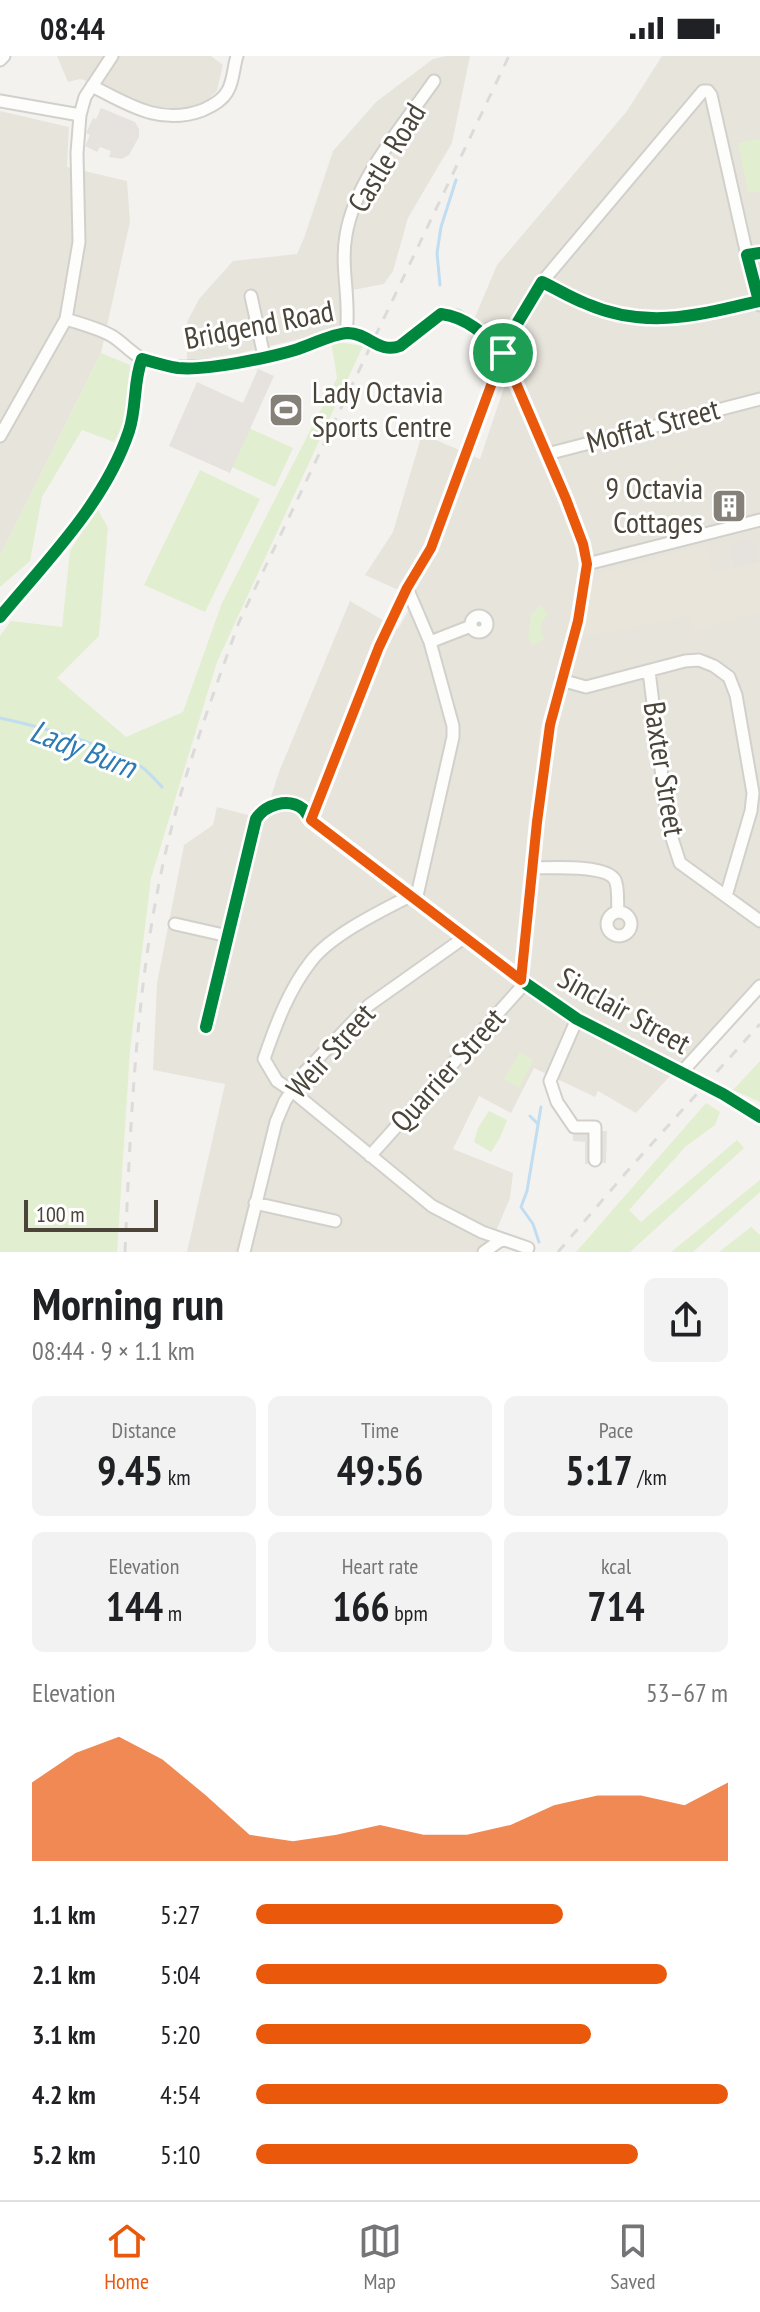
<!DOCTYPE html>
<meta charset="utf-8">
<style>
body{margin:0;font-family:"PT Sans Narrow",sans-serif;background:#f2f2f2;color:#202124;height:100vh;display:flex;flex-direction:column;font-size:30px;white-space:nowrap}
*{box-sizing:border-box;margin:0}
p{font-size:26px;color:#757577}
.icon{flex:none;width:44px;height:44px;fill:none;stroke:currentColor;stroke-width:2;stroke-linecap:round;stroke-linejoin:round}
.map{position:relative;height:1196px;overflow:hidden}
.panel{display:flex;flex-direction:column;background:#fff;flex:1}
.panel>*{flex:none}
.scale{position:absolute;left:24px;bottom:20px;width:134px;box-sizing:border-box;padding-left:8px;border:4px solid #4b4439;border-top:0;font-size:22px;line-height:28px;white-space:nowrap;color:#4b4439;-webkit-text-stroke:6px #fff;paint-order:stroke}
.pin{position:absolute;display:grid;place-items:center;width:68px;height:68px;color:#fff;margin:-34px;border:4px solid #fff;border-radius:50%;box-shadow:0 2px 8px #0007}
.round{display:grid;place-items:center;flex:none;width:84px;height:84px;border-radius:12px;background:#f2f2f2}
.summary{display:flex;align-items:center;justify-content:space-between;height:136px;padding:0 32px}
h1{font-size:44px;font-weight:700;line-height:60px}
.metrics{display:grid;grid-template-columns:repeat(3,1fr);gap:12px;height:136px;padding:8px 32px}
.metrics div{display:grid;align-content:center;border-radius:12px;background:#f2f2f2;text-align:center}
.metrics b{font-size:40px;font-weight:700}
.metrics small{font-size:22px;font-weight:400}
.metrics p{font-size:22px}
.chart{height:224px;padding:16px 32px}
.chart p{display:flex;justify-content:space-between}
.chart svg{width:100%;height:144px;margin-top:8px;fill:#ea580c;opacity:.7}
ul{padding:0 32px;list-style:none;font-size:26px}
li{display:grid;grid-template-columns:128px 96px 1fr;align-items:center;height:60px}
li i{height:20px;border-radius:10px;background:#ea580c}
.status{display:flex;justify-content:space-between;align-items:center;height:56px;padding:0 40px;background:#fff;direction:ltr}
.status svg{height:22px;fill:currentColor}
.menu{display:flex;justify-content:space-around;align-items:center;height:112px;border-top:2px solid #e0e0e0;background:#fff;font-size:22px;color:#757577}
.menu a{display:grid;justify-items:center;gap:4px}
.menu .selected{color:#ea580c}
.map>svg:first-child{display:block}
.residential{fill:#e7e4dc}
.education{fill:#eae5da}
.green{fill:#e1eecf}
.parking{fill:#e6e3df}
.lines{fill:none;stroke-linecap:round;stroke-linejoin:round}
.stream{stroke:#c0ddf1;stroke-width:3}
.minor-casing{stroke:#d2d0cb;stroke-width:15}
.minor{stroke:#fdfdfc;stroke-width:11}
.rail{stroke:#dbdbda;stroke-width:3;stroke-dasharray:10 10;stroke-linecap:butt}
.cycleway-casing{stroke:#fff;stroke-width:17}
.cycleway{stroke:#00873e;stroke-width:12}
.route-casing{stroke:#fff;stroke-width:16}
.route{stroke:#ea580c;stroke-width:10}
.labels{text-anchor:middle;stroke-width:6;stroke-linejoin:round;paint-order:stroke}
.street-label{font-size:30px;fill:#4b4439;stroke:#fff}
.poi-label{font-size:30px;fill:#4b4439;stroke:#fff;text-anchor:start}
.water-label{font-size:32px;font-style:italic;fill:#2e7ab2;stroke:#fff}
</style>
<div class="status"><b>08:44</b><svg viewBox="0 0 49 12"><path d="M0 12V9h3v3zM5 12V6h3v6zM10 12V3h3v9zM15 12V0h3v12zM26 1h20v11H26zM47 4h2v5h-2z"/></svg></div>
<div class="map">
<svg width="760" height="1196" viewBox="0 0 760 1196">
<rect width="100%" height="100%" fill="#f4f2ee"/>
<path class="residential" d="M57 0H211L223 9 217 35 201 50 172 56 146 53 100 29 80 23 68 26Z
M446 0H470L452 87 408 162 393 215 384 228 342 236V273L236 298 187 305V266L199 243 233 205 297 198 304 182 333 95 376 46 433 3Z
M662 0H760V922L636 1057 598 1035 595 1041 534 1012 511 1057 479 1040 453 1093 513 1117 510 1142 491 1187 498 1196H187L225 1028 153 1014 157 927 184 789 213 769 217 751 264 763 279 716 350 545 398 573 411 550 403 536 365 519 393 476 422 378 480 403 516 296 475 261 497 209 627 55Z
M0 55 69 71 67 111 127 125 130 166 101 297 0 500Z"/>
<path class="education" d="M705 489 712 517 760 506V555L695 575 691 558 621 574 585 579 590 530 600 517Z"/>
<path class="green" d="M760 83V135L748 137 738 87Z
M331 285 363 290 217 606 151 822 130 994 117 1196H0V580L11 565 62 571 70 495 97 452 108 472 99 580 57 622 126 681 183 656 222 547 337 322Z
M101 297 130 309 128 359 114 386 82 374 42 441 30 505 0 531V500Z
M249 372 293 392 275 431 232 411Z
M200 414 260 443 205 556 144 529Z
M541 549 548 558C541 565 539 575 544 583L532 590 528 581 531 558Z
M520 996 533 1004 519 1032 504 1023Z
M760 1005V1046L733 1034Z
M706 1047 720 1056 715 1069 685 1091 629 1154 641 1166 737 1084 744 1092 630 1196H576Z
M489 1055 507 1064 500 1082 491 1096 474 1086 478 1072Z
M760 1124V1136L693 1196H671Z
M751 1171 760 1179V1196H719Z"/>
<path class="parking" d="M101 52 135 66 139 73V81L129 99 122 103 109 101 111 95 100 91 97 96 85 90 90 79 86 77 93 62 96 63Z
M258 313 274 320 230 417 169 390 197 326 243 347Z
M752 482 759 506 735 512 730 488Z
M573 1075H607L606 1107 585 1108V1086L573 1085Z"/>
<g class="lines">
<path class="stream" d="M440 229 437 197 441 171 456 124
M0 662C46 672 98 686 139 709 147 714 155 723 162 731
M530 1060 538 1068
M539 1186 533 1168 521 1151 527 1135 541 1051"/>
<g class="minor-casing">
<path id="minor" d="M0 4 4 0
M92 30C129 49 161 70 203 54 212 50 222 45 227 36 234 25 233 12 237 0
M0 45 80 59
M747 199 760 197
M542 226C557 233 571 242 587 248 647 274 699 259 759 245
M251 240 264 300
M66 263C81 268 98 272 112 280 122 286 130 296 141 302 176 321 253 305 291 295 308 290 326 282 343 278 365 274 378 298 400 290L441 258 457 260 481 276 503 297 566 443 583 488 587 508 578 565 550 669 537 766 521 924
M346 277C351 245 340 212 346 179 355 124 403 70 434 25
M0 380 66 263 79 186 77 97 80 59 85 41 112 0
M547 398 760 343
M587 508 760 464
M407 532 430 586 453 670V681L416 844
M471 568a8 8 0 1 1 16 0a8 8 0 1 1-16 0Z
M430 586 471 570
M649 615 668 770 680 807 760 865
M561 624 586 631 685 605 699 604 714 610 729 621 736 639 753 737 751 755 726 840
M311 764 379 591 407 532 431 492 505 291 542 226 703 35H708L711 39 747 199 760 249
M533 812C550 812 606 808 615 824 619 832 617 847 618 856
M410 840C381 855 333 878 312 904 289 933 276 968 264 1003L277 1025 292 1035 432 1150 482 1176 528 1192
M607 868a12 12 0 1 1 24 0a12 12 0 1 1-24 0Z
M175 868 228 880
M577 963 550 1025 557 1046 574 1071H595V1104
M206 971 256 763C265 749 288 741 303 753 306 756 308 760 311 764L525 927 577 963 723 1038 760 1061
M681 1017 760 930
M370 1100 525 927
M255 1147 335 1165
M244 1196 276 1066 285 1045 303 1018 369 949 465 881
M484 1196 501 1184"/>
</g>
<use href="#minor" class="minor"/>
<path class="rail" d="M125 1196C131 1059 136 920 168 786 186 711 213 639 239 566L509 0
M558 1196 630 1112 760 968"/>
<g class="cycleway-casing">
<path id="cycleway" d="M0 561C47 504 105 447 129 375 137 351 133 326 142 303 153 306 166 310 178 312 205 315 268 302 295 294 311 289 331 278 348 277 368 277 379 298 400 290L441 258C467 261 485 279 503 297L518 266 542 226C557 233 571 242 587 248 647 274 699 259 759 245L747 199 760 197
M206 971 256 763C265 749 288 741 303 753 306 756 308 760 311 764L525 927 577 963 723 1038 760 1061"/>
</g>
<use href="#cycleway" class="cycleway"/>
</g>
<g class="lines">
<g class="route-casing">
<path id="route" d="M503 297 566 443 583 488 587 508 578 565 550 669 537 766 521 924 311 764 379 591 407 532 431 492Z"/>
</g>
<use href="#route" class="route"/>
</g>
<defs>
<g id="stadium-square" transform="scale(1.8)"><rect x="-9" y="-9" width="18" height="18" rx="4" fill="#868178" stroke="#fff"/><path d="M0-5a6.5 5 0 1 0 0 10a6.5 5 0 1 0 0-10ZM-3.5-1.8h7v3.6h-7Z" fill="#fff"/></g>
<g id="building-square" transform="scale(1.8)"><rect x="-9" y="-9" width="18" height="18" rx="4" fill="#868178" stroke="#fff"/><path d="M-4-6H4V6H1V3H-1V6H-4ZM-2.5-4.3h1.7v1.8h-1.7ZM.8-4.3h1.7v1.8H.8ZM-2.5-1h1.7V.8h-1.7ZM.8-1h1.7V.8H.8Z" fill="#fff"/></g>
</defs>
<g fill-rule="evenodd">
<use href="#stadium-square" x="286" y="354"/>
<use href="#building-square" x="729" y="450"/>
</g>
<g class="labels">
<g class="street-label">
<text transform="translate(387 102) rotate(-59)" y="10">Castle Road</text>
<text transform="translate(259 269) rotate(-11)" y="10">Bridgend Road</text>
<text transform="translate(653 370) rotate(-15)" y="10">Moffat Street</text>
<text transform="translate(664 713) rotate(81)" y="10">Baxter Street</text>
<text transform="translate(624 955) rotate(29)" y="10">Sinclair Street</text>
<text transform="translate(331 995) rotate(-48)" y="10">Weir Street</text>
<text transform="translate(448 1014) rotate(-48)" y="10">Quarrier Street</text>
</g>
<g class="poi-label">
<text x="312" y="347">Lady Octavia<tspan x="312" dy="34">Sports Centre</tspan></text>
<text x="703" y="443" text-anchor="end">9 Octavia<tspan x="703" dy="34">Cottages</tspan></text>
</g>
<g class="water-label">
<text transform="translate(83 693) rotate(21)" y="11">Lady Burn</text>
</g>
</g>
</svg>
<div class="scale">100 m</div>
<div class="pin" style="left:503px;top:297px;background:#1e9e55"><svg class="icon" aria-label="arrive" viewBox="0 0 24 24"><path d="M6 21V4h12l-3 4 3 4H6"/></svg></div>
</div>
<section class="panel">
<div class="summary"><div><h1>Morning run</h1><p>08:44 · 9 × 1.1 km</p></div><a class="round"><svg class="icon" aria-label="share" viewBox="0 0 24 24"><path d="M12 15V3M7 8l5-5 5 5M5 13v7h14v-7"/></svg></a></div>
<div class="metrics">
<div><p>Distance</p><b>9.45<small> km</small></b></div>
<div><p>Time</p><b>49:56</b></div>
<div><p>Pace</p><b>5:17<small> /km</small></b></div>
</div>
<div class="metrics">
<div><p>Elevation</p><b>144<small> m</small></b></div>
<div><p>Heart rate</p><b>166<small> bpm</small></b></div>
<div><p>kcal</p><b>714</b></div>
</div>
<div class="chart"><p><span>Elevation</span>53–67 m</p>
<svg viewBox="0 0 160 44" preserveAspectRatio="none"><path d="M0 44V20L10 11L20 6L30 13L40 24L50 36L60 38L70 36L80 33L90 36L100 36L110 33L120 27L130 24L140 24L150 27L160 20V44z"/></svg>
</div>
<ul>
<li><b>1.1 km</b>5:27<i style="width:65%"></i></li>
<li><b>2.1 km</b>5:04<i style="width:87%"></i></li>
<li><b>3.1 km</b>5:20<i style="width:71%"></i></li>
<li><b>4.2 km</b>4:54<i style="width:100%"></i></li>
<li><b>5.2 km</b>5:10<i style="width:81%"></i></li>
</ul>
</section>
<nav class="menu">
<a class="selected"><svg class="icon" aria-label="home" viewBox="0 0 24 24"><path d="M3 11l9-7 9 7M6 9v11h12V9"/></svg>Home</a>
<a><svg class="icon" aria-label="map" viewBox="0 0 24 24"><path d="M3 6l6-2 6 2 6-2v14l-6 2-6-2-6 2zM9 4v14M15 6v14"/></svg>Map</a>
<a><svg class="icon" aria-label="saved" viewBox="0 0 24 24"><path d="M7 4h10v16l-5-4-5 4z"/></svg>Saved</a>
</nav>
